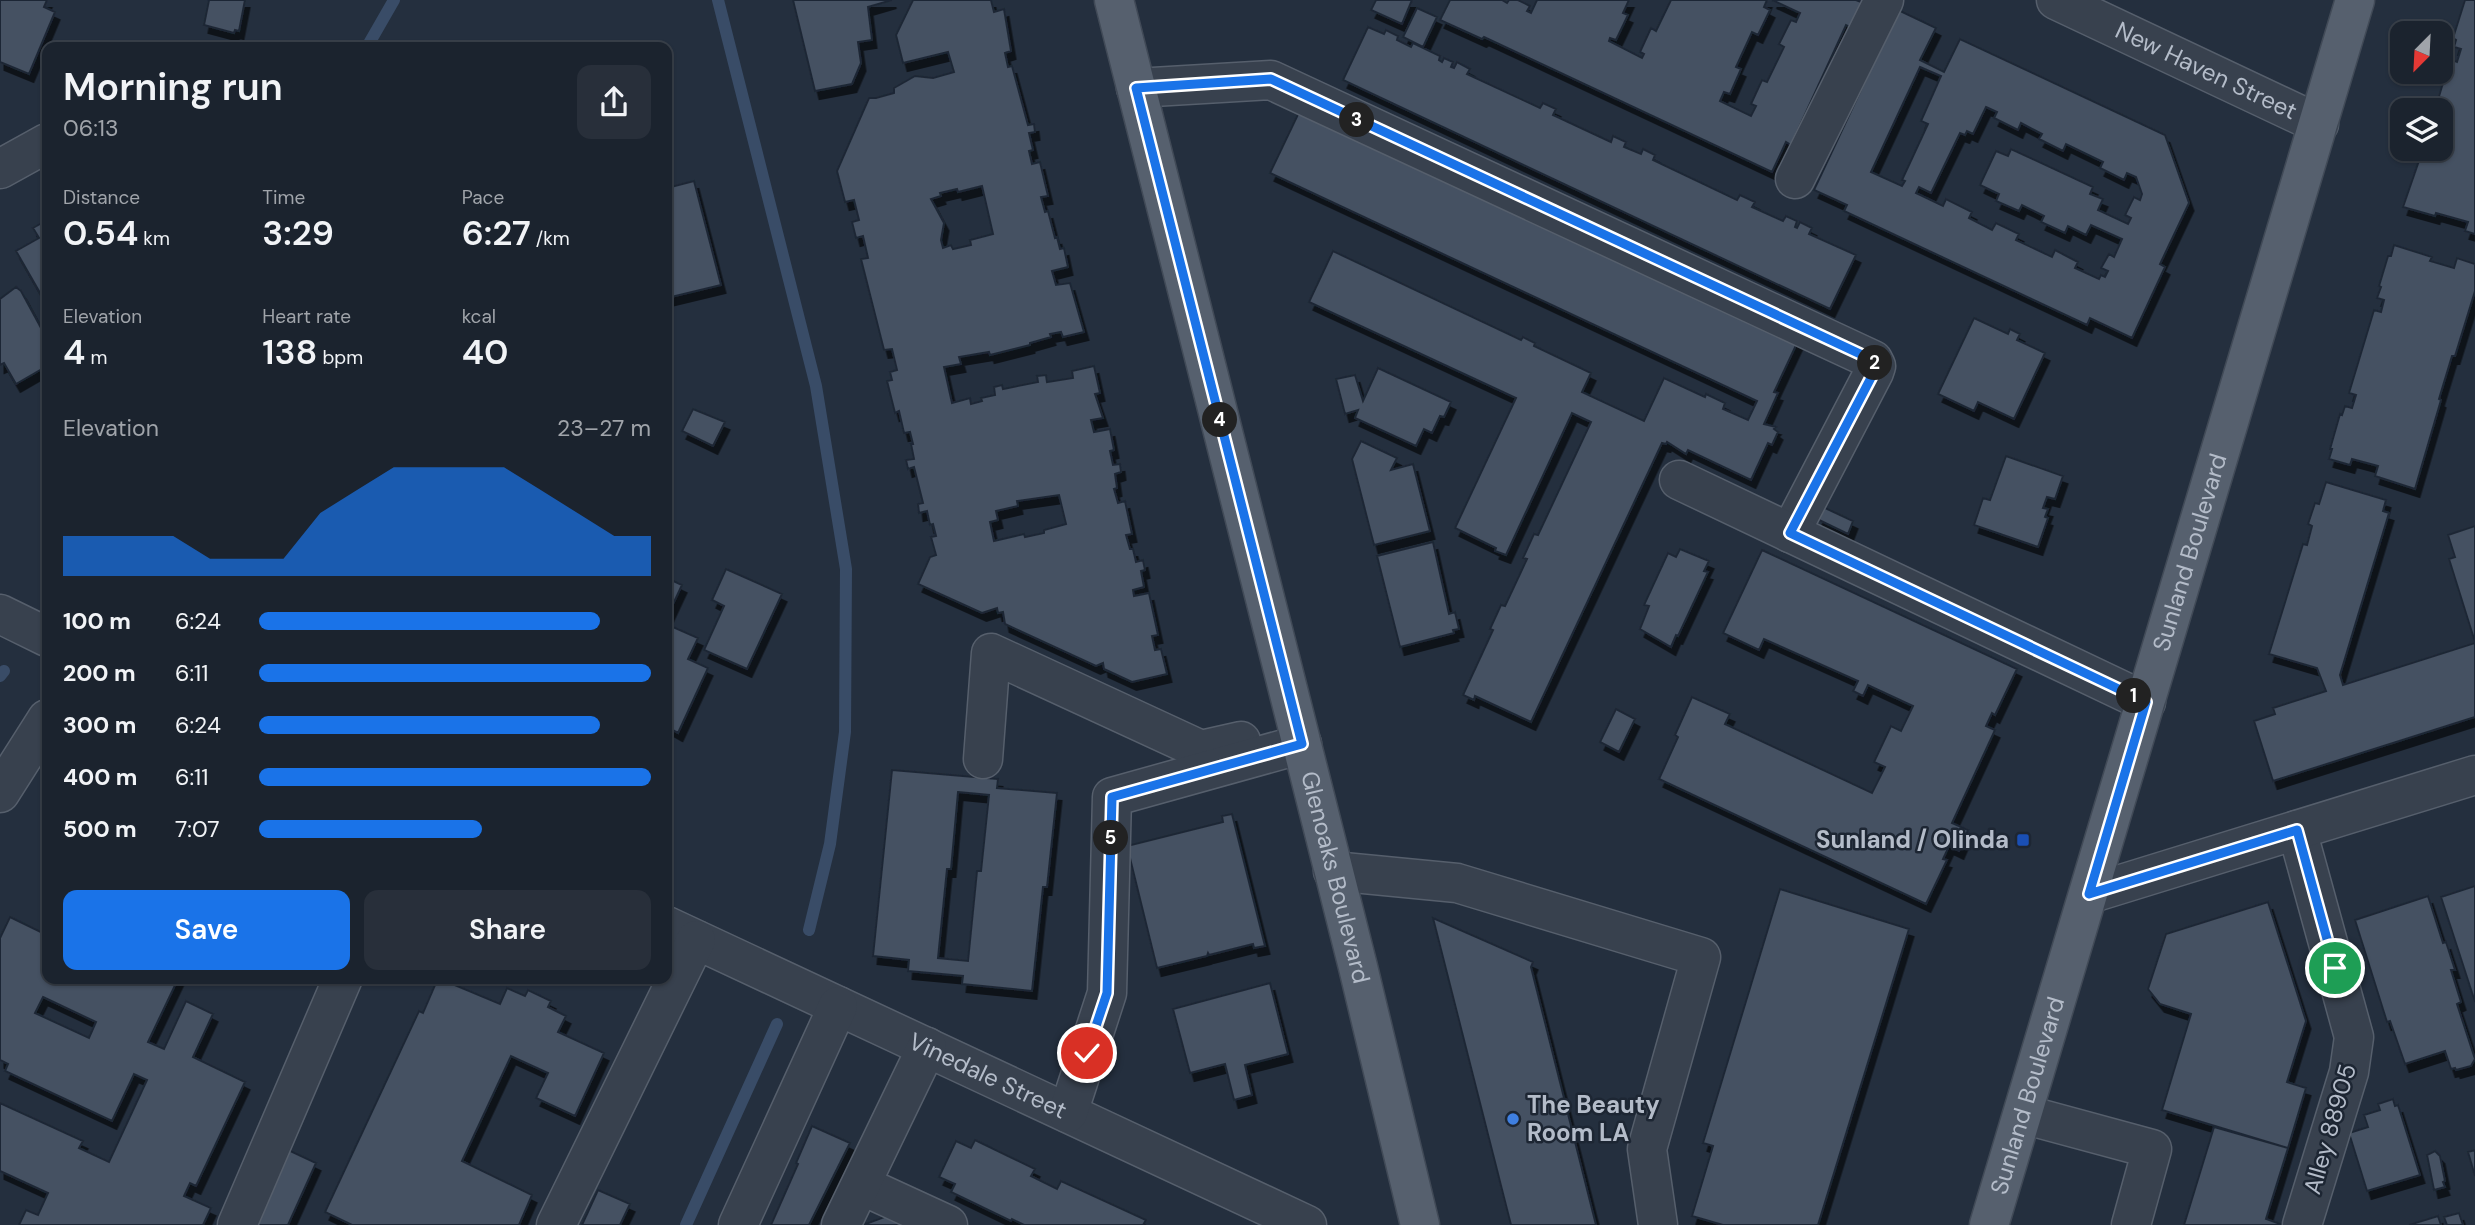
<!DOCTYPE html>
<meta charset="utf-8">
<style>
body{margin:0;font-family:"DM Sans",sans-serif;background:#282f3a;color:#f1f3f6;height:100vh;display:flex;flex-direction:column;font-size:26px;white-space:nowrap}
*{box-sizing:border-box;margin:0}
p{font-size:23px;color:#a0a4aa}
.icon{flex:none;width:38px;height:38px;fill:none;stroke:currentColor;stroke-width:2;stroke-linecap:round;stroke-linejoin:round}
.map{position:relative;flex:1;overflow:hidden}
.drawer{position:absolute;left:42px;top:42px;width:630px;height:942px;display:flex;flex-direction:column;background:#1b232e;border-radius:14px;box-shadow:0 2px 5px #0004,0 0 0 2px #39404a}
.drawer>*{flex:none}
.needle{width:46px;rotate:204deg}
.controls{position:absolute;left:2390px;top:21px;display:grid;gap:14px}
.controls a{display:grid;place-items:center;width:63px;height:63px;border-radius:14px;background:#1b232e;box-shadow:0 2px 5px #0004,0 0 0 2px #39404a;font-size:35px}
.pin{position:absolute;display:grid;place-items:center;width:60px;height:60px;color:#fff;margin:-30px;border:4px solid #fff;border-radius:50%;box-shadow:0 2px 7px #0007}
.km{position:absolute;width:35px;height:35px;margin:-18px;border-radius:50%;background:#222;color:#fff;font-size:19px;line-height:35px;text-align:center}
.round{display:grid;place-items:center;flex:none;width:74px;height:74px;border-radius:14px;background:#282f3a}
.headline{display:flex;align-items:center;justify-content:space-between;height:119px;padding:0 21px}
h1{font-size:38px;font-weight:600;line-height:52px}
.figures{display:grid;grid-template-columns:repeat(3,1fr);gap:10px;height:119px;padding:7px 21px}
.figures div{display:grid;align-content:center}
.figures b{font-size:35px;font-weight:600}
.figures small{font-size:19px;font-weight:400}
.figures p{font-size:19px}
.chart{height:196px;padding:14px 21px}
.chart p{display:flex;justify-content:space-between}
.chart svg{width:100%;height:126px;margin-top:7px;fill:#1a73e8;opacity:.7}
.cta{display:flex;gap:14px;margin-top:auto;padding:14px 21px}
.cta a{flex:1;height:80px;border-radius:14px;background:#1a73e8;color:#fff;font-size:28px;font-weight:600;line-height:80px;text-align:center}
.cta a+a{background:#282f3a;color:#f1f3f6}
ul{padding:0 21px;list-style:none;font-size:23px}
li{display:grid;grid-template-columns:112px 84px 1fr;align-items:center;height:52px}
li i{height:18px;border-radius:9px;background:#1a73e8}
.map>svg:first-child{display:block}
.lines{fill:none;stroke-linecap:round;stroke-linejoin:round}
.stream{stroke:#394c67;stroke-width:12}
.building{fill:#455162;stroke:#1f2835;stroke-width:2;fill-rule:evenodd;filter:url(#shadow)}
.minor-casing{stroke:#565f6c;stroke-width:41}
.major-casing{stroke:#414a57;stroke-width:41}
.minor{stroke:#38414e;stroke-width:38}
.major{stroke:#56606e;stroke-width:38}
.route-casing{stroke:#fff;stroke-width:14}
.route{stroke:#1a73e8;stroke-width:9}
.transit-dot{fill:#1a4fb4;stroke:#1d2633;stroke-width:2.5}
.shop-dot{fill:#3f7fe0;stroke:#1d2633;stroke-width:2.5}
.labels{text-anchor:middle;stroke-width:5;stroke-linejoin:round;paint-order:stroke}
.street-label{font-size:24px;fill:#b4bcc9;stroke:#1d2633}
.poi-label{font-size:24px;font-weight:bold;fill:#b4bcc9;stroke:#1d2633;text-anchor:end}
</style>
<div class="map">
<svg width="2475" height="1225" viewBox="0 0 2475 1225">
<defs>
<filter id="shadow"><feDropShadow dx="4.5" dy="8" stdDeviation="0" flood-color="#0009"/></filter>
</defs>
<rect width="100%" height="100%" fill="#242f3e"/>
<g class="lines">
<path class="stream" d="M718 0 816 386 846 569 845 732 830 844 809 930
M367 47 394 0
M0 676 4 671
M686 1225 777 1024"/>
</g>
<path class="building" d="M0 0H47L44 7 55 12 29 74 0 62Z
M209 0H245L239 31 235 30 234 33 204 25Z
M793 0H892L868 7 872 40 858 42 861 63 852 84 815 91Z
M913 0H991L994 12 1004 9 1011 51 1005 53 1008 67 1012 66 1028 125 1034 124 1035 132 1029 133 1033 150 1029 151 1032 164 1040 162 1048 196 1041 197 1045 212 1048 211 1055 238 1057 237 1060 249 1064 248 1068 267 1052 271 1056 285 1070 283 1084 332 1063 337 1061 332 1050 334 1051 337 1030 343V345L990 355 989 352 959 357 961 364 944 367 952 403 970 398 971 404 982 401 981 398 995 395 994 387 1002 385 1003 389 1038 382 1037 376 1046 375 1047 382 1073 378 1072 371 1094 366 1100 393 1095 394 1103 418 1091 420 1094 432 1110 429 1114 450 1110 451 1113 465 1120 464 1121 472 1115 474 1117 488 1114 489 1118 503 1125 501 1132 534 1126 535 1130 549H1133L1136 562 1143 560 1145 570 1141 571 1144 587 1133 590 1134 596 1149 593 1158 635 1152 636 1155 650 1161 649 1167 674 1132 682 1104 669 1103 663 1096 666 1005 624 1003 612 998 613 997 608 982 613 918 584 930 557 936 555 931 537 936 536 933 524 930 525 927 511 919 513 918 504 923 503 914 467 908 469 906 460 914 459 911 444H913L910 432 904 433 899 411 895 413 887 381 892 380 890 372 897 370 892 349 884 350 861 259 868 258 863 236 856 238 852 222 859 220 854 200 845 202 837 171 869 98H876L894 93V88L915 76 933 78 954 72 948 52 903 63 896 35ZM982 186 993 234 970 240 971 245 953 249 951 245 943 248 941 240 944 223 931 199 941 196 940 193 957 189 958 192ZM1059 495 1066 524 1044 530V533L1025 537 1024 534 994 541 990 522 998 520 996 511 1018 506 1017 501Z
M1376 0H1412L1402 24 1371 10Z
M1450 0H1502L1507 3 1509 0H1518L1530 6 1527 11 1531 13 1537 0H1629L1623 13 1628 15 1616 40 1610 38 1609 41 1642 58 1644 54 1640 52 1651 28 1656 31 1671 0H1767L1764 7 1770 10 1758 35 1752 32 1736 67 1741 69 1730 94 1724 92 1720 101 1751 116 1756 106 1751 104 1762 80 1767 82 1784 47 1779 44 1791 20 1796 22 1800 13 1772 0H1856L1866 4 1854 29 1846 25 1791 145 1786 142 1772 172 1484 37 1482 39 1440 20Z
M2465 0H2475V234L2465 231 2468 222 2436 213 2435 216 2403 207 2421 155 2427 156 2430 149H2441V110H2435L2450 59 2457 62 2461 49 2454 47 2456 40 2453 38Z
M1417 8 1437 17 1423 47 1403 37Z
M1894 8 1936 28 1920 60 1944 72 1960 39 2165 135 2189 203 2160 264 2165 267 2132 338 2090 318 2087 325 1844 211 1847 205 1814 190 1890 28ZM1920 67 1941 76 1921 121 1928 124 1902 180 1905 181 1902 186 1871 172ZM1986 107 1997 112 1994 118 2018 130 2021 123 2042 134 2039 139 2063 151 2066 144 2103 162 2100 168 2124 180 2127 173 2136 177 2142 194 2140 200 2134 197 2125 215 2131 218 2128 224 2098 210 2103 199 2090 194 2093 187 2011 149 2008 156 1996 151 1980 185 1999 194 1996 201 2019 211 2022 205 2044 216 2041 222 2065 233 2068 226 2086 235 2091 225 2122 239 2114 257 2109 254 2101 268 2108 271 2105 277 2101 275 2099 279 2075 268 2078 262 2055 250 2052 257 2016 240 2019 234 1996 223 1992 230 1969 218 1972 212 1946 199 1943 206 1916 193 1919 187 1931 193 1960 133 1965 135 1967 131 1973 134Z
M1368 27 1384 34 1386 30 1398 36 1397 40 1411 47 1413 43 1440 56 1439 60 1442 62 1444 58 1453 62 1451 67 1454 68 1457 62 1470 69 1467 74 1540 108 1543 103 1556 109 1553 115 1611 142 1613 136 1626 142 1624 147 1641 154 1643 149 1655 155 1653 160 1737 200 1740 195 1755 202 1752 207 1783 221 1786 216 1797 221 1795 227 1797 228 1800 222 1812 228 1809 234 1856 255 1830 309 1343 80Z
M1302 106 1798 341 1774 392 1778 393 1764 424 1776 427 1774 429 1778 432 1772 445 1768 443 1751 480 1688 450 1686 454 1667 442 1666 444 1662 443 1531 722 1475 696 1474 700 1463 695 1493 630 1490 629 1501 605 1505 606 1527 559 1523 558 1534 534 1538 535 1591 422 1572 413 1506 555 1495 551 1496 548 1455 528 1516 398 1309 302 1333 251 1521 340 1523 337 1535 343 1534 346 1591 373 1582 392 1644 421 1664 378 1705 397 1706 394 1725 403 1723 409 1748 420 1757 401 1270 173Z
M694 181 721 285 667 298V188Z
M47 220V305L16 251 39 238 33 228Z
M2394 245 2432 257 2430 261 2454 268 2457 258 2475 264V291L2455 356H2452L2439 399 2441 400 2415 489 2375 476 2378 466 2352 459 2350 465 2329 459 2332 449H2330L2340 414 2342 415 2345 406 2352 408 2356 395 2349 393 2374 310 2381 312 2384 300 2377 298 2381 287 2379 286 2388 256H2391Z
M16 287 21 291 47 339V366L16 384 4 363 0 365V299Z
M1974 318 2008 334 2010 329 2020 334 2017 340 2045 353 2014 419 1978 402 1974 411 1938 394Z
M1378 368 1451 402 1444 417 1440 416 1432 433 1424 429 1416 446 1355 418 1358 410 1345 414 1336 379 1355 375 1363 401Z
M693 409 725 422 713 446 682 431Z
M1361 441 1397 458 1391 470 1413 464 1430 531 1374 545 1352 459Z
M2006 456 2063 476 2055 499 2047 497 2043 508 2048 509 2045 517 2048 518 2038 547 1974 525 1983 498 1990 500Z
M2326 482 2386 500 2383 511 2389 513 2340 675 2343 685 2475 643V717L2273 781 2254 721 2275 714 2273 708 2326 691 2317 668 2269 654 2303 544 2307 545 2312 526 2308 524 2315 503 2319 504Z
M1823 507 1853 521 1848 534 1817 519Z
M2475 526V642L2449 559 2455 557 2448 535Z
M1433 542 1449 614 1455 612 1459 629 1453 630 1454 633 1400 647 1377 556Z
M1680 549 1709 561 1704 571 1708 572 1678 636 1676 635 1671 647 1640 629 1649 606 1644 605 1668 553 1676 557Z
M1762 550 2017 669 1995 715 1992 713 1986 726 1995 730 1952 823 1968 830 1959 851 1949 846 1943 859 1947 860 1926 904 1659 779 1678 737 1675 735 1692 697 1730 714 1725 724 1872 793 1885 767 1874 762 1891 726 1901 731 1913 706 1868 685 1863 696 1853 691 1858 681 1764 639 1759 650 1723 633Z
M726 569 782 594 747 669 704 650 724 606 712 600Z
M667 578 682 585 667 617Z
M673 627 698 638 688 659 708 668 678 733 667 727V641Z
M1616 709 1635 719 1619 752 1600 742Z
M892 770 998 779 997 788 1057 793 1047 887H1043L1032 991 962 984 963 976 908 971 909 960 873 956ZM958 792 989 795 981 871H977L968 961 938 958 947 869H951Z
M1232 814 1265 946 1254 948 1253 944 1209 955 1208 953 1207 956 1157 968 1127 846 1223 822 1222 816Z
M2475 886V1002L2441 897Z
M1780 889 1909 929 1818 1225H1723L1692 1216 1713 1146 1703 1143Z
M2428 896 2443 943 2446 942 2455 970H2451L2461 1002 2457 1004 2475 1059 2471 1066 2456 1070 2455 1068 2451 1069 2445 1051 2405 1064 2390 1021 2387 1022 2355 920Z
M2268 902 2306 1021 2287 1082 2306 1088 2288 1148 2162 1110 2191 1014 2160 1004 2148 989 2166 934Z
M10 917 47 935V978L178 979 148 1042 164 1049 186 1001 213 1014 193 1057 245 1082 196 1186 190 1183 184 1196 211 1208 203 1225H19L26 1210 38 1215 48 1193 0 1171V1103L83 1141 79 1148 109 1162 147 1080 134 1074 112 1121 5 1071 8 1064 0 1060V938ZM43 997 96 1022 89 1038 35 1013Z
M1433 918 1533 962 1531 967 1596 1225H1511Z
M438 978 500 1004 507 988 525 996 528 990 551 1001 548 1007 566 1016 558 1032 604 1053 575 1116 536 1098 548 1073 511 1056 462 1161 532 1195 519 1225H352L325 1212 419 1011 423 1013Z
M1270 983 1288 1054 1245 1065 1252 1095 1234 1100 1225 1064 1190 1073 1173 1009Z
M2393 1099 2395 1106 2398 1105 2420 1175 2367 1191 2349 1133 2368 1127 2364 1115 2380 1110 2378 1104Z
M812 1126 850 1143 809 1225H771L798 1164 796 1163Z
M2214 1127 2288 1148 2266 1219 2283 1225H2184Z
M975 1140 1035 1169 1031 1176 1057 1189 1061 1181 1146 1220 1143 1225H1024L1012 1219 1011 1221 951 1192 955 1184 939 1177 956 1141 971 1148Z
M284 1148 316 1163 288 1225H249Z
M2475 1150V1176L2468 1152Z
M2435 1151 2440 1156 2445 1181 2443 1182 2445 1187 2434 1190 2427 1155Z
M598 1190 630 1204 620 1225H582Z
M2459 1213 2463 1225H2447L2444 1217Z
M887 1216 922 1225H863Z
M2438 1216 2441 1225H2409Z"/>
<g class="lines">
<g class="minor-casing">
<g id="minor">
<path id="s1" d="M2056 0 2319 124"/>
<path d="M1136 88 1271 80 1873 360 1876 366 1874 372 1790 533"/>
<path d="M0 169 47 143"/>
<path d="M1795 179 1884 0"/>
<path d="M1679 480 2146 702"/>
<path d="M0 614 47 637"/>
<path d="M983 759 991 653 1201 750 1241 741"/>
<path d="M0 793 47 719"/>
<path d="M2297 830 2354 1037 2349 1072 2302 1225"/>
<path d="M1333 871 1457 883 1701 957 1647 1149 1658 1225"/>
<path d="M2089 894 2475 775"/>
<path id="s2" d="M667 926 1307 1225"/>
<path d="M1068 1113 1107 993 1112 797 1302 744"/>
<path d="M2023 1114 2152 1149 2131 1225"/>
<path d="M861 1185 948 1225"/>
<path d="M237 1225 343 978"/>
<path d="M556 1225 696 940"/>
<path d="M738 1225 838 1006"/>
<path d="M841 1225 927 1047"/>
</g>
</g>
<g class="major-casing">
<g id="major">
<path id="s3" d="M1114 0 1358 967 1420 1225"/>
<path id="s4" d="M1989 1225 2355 0"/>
</g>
</g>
<use href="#minor" class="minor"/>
<use href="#major" class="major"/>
</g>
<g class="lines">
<g class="route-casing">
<path id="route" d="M1087 1053 1107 993 1112 797 1302 744 1136 88 1271 79 1873 360 1876 366 1874 372 1790 533 2146 702 2089 894 2297 830 2335 968"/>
</g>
<use href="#route" class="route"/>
</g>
<rect class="transit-dot" x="2016" y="833" width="14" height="14" rx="3.5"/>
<circle class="shop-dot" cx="1513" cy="1119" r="7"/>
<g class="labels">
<g class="street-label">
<text dy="8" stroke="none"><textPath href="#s1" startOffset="166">New Haven Street</textPath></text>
<text dy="8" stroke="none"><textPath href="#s4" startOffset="702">Sunland Boulevard</textPath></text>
<text dy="8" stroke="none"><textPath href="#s3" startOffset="905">Glenoaks Boulevard</textPath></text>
<text dy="8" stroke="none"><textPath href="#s2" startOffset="354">Vinedale Street</textPath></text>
<text dy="8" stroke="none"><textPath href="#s4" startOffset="135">Sunland Boulevard</textPath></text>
<text transform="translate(2330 1129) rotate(-74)" y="8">Alley 88905</text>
</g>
<g class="poi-label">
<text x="2009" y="848">Sunland / Olinda</text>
<text x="1527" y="1113" text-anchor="start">The Beauty<tspan x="1527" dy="28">Room LA</tspan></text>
</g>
</g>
</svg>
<div class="controls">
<a><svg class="needle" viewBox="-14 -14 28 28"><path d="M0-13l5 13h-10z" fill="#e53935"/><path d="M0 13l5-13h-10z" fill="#a0a4aa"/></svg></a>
<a><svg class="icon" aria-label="layers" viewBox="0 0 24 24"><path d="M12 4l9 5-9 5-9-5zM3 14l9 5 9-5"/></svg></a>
</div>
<div class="pin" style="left:2335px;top:968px;background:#1e9e55"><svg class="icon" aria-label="arrive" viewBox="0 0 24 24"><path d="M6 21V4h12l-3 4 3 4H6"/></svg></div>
<div class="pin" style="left:1087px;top:1053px;background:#d93025"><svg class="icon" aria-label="check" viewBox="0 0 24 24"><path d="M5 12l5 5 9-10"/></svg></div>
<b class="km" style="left:2134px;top:696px">1</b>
<b class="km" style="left:1875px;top:363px">2</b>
<b class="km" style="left:1357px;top:120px">3</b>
<b class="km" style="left:1220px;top:420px">4</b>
<b class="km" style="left:1111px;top:838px">5</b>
<section class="drawer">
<div class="headline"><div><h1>Morning run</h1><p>06:13</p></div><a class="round"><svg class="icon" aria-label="share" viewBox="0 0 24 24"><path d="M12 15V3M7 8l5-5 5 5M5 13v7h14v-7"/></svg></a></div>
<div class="figures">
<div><p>Distance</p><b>0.54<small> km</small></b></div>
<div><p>Time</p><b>3:29</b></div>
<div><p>Pace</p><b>6:27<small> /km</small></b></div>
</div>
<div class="figures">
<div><p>Elevation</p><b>4<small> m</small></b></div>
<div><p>Heart rate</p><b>138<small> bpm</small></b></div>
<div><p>kcal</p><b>40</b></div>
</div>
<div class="chart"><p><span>Elevation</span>23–27 m</p>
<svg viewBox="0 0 160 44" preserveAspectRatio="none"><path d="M0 44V30L10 30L20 30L30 30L40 38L50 38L60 38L70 22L80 14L90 6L100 6L110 6L120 6L130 14L140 22L150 30L160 30V44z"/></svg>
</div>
<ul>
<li><b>100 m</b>6:24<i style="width:87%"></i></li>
<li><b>200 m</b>6:11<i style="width:100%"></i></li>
<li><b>300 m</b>6:24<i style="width:87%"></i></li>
<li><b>400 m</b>6:11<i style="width:100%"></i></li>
<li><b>500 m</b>7:07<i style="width:57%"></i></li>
</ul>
<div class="cta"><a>Save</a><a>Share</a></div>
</section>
</div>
